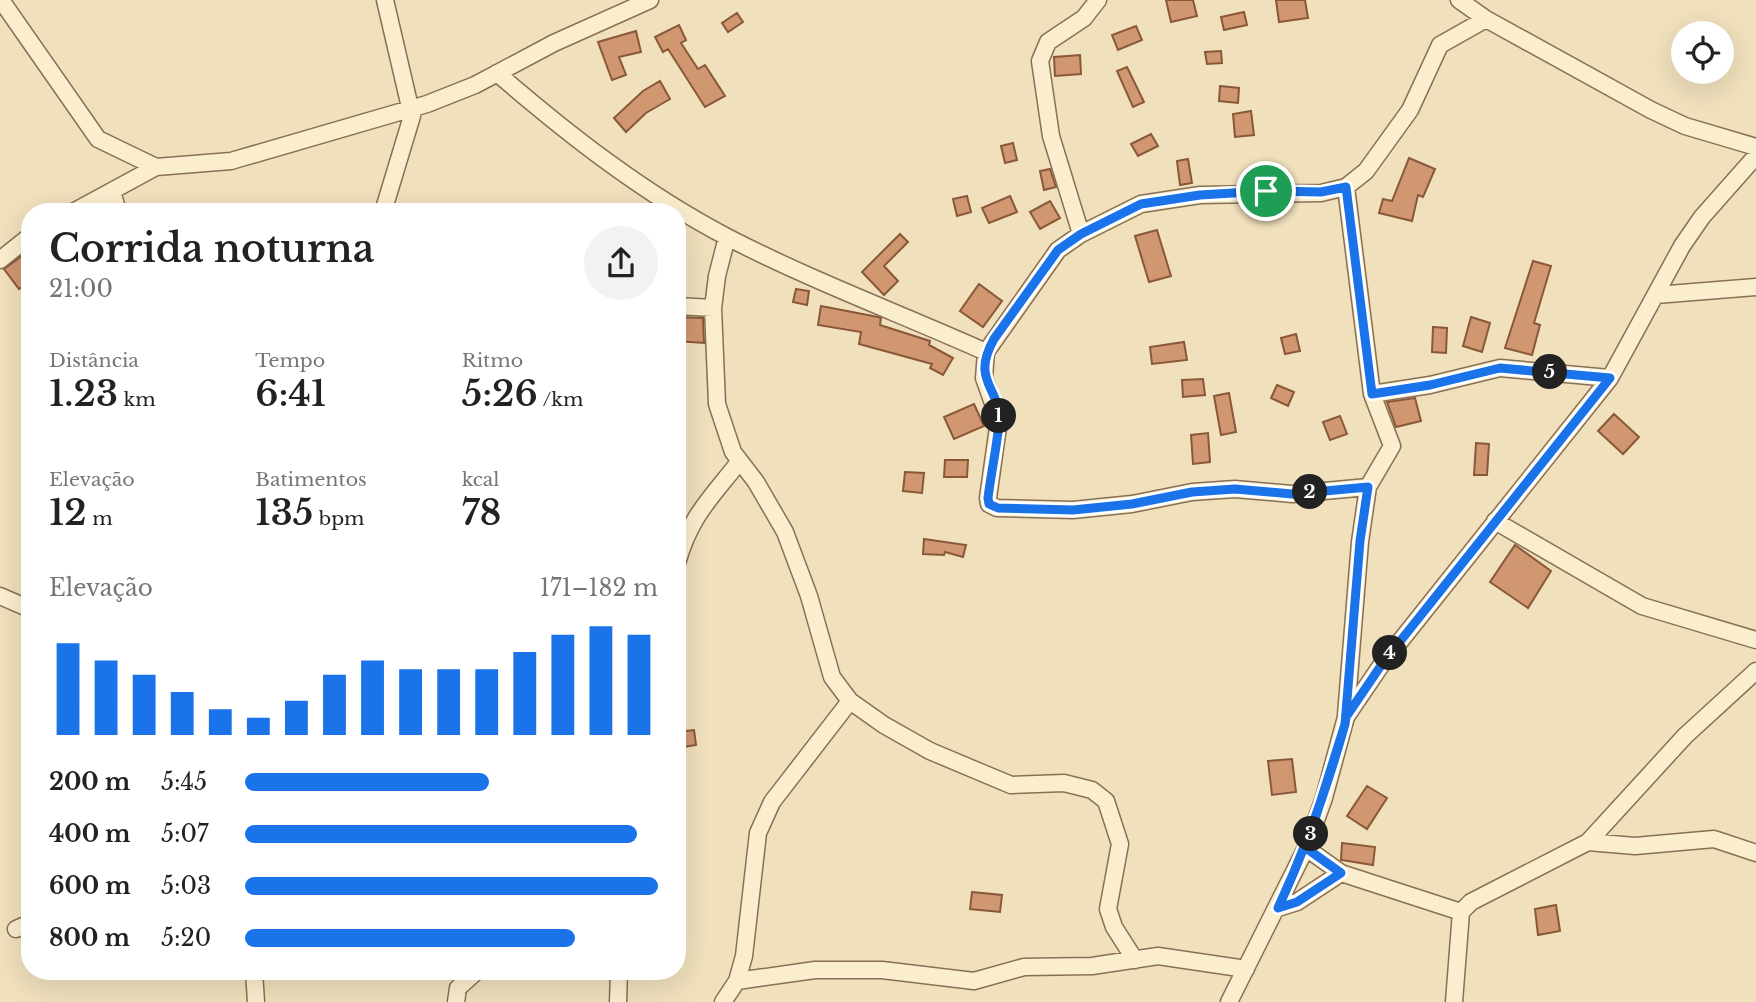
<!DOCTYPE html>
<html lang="pt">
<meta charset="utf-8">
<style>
body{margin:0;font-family:"Libre Baskerville",serif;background:#f2f2f2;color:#222;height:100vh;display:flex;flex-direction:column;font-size:26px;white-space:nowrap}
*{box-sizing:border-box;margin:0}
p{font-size:23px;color:#767676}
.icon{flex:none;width:38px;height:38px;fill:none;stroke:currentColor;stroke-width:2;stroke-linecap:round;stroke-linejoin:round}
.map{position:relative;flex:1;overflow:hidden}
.side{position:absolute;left:21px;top:203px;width:665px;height:777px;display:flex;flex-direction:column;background:#fff;border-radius:28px;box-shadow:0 7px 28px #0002}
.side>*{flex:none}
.buttons{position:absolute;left:1671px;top:21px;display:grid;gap:14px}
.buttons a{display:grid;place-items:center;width:63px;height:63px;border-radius:50%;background:#fff;box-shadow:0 7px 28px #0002;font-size:35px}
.pin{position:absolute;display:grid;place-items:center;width:60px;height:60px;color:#fff;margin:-30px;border:4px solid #fff;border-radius:50%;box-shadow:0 2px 7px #0007}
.km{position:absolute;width:35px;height:35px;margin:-18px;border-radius:50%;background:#222;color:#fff;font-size:19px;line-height:35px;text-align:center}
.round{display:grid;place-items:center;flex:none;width:74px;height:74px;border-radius:37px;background:#f2f2f2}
.head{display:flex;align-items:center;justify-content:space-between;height:119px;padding:0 28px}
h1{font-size:38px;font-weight:600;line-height:52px}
.metrics{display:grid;grid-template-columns:repeat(3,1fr);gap:10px;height:119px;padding:7px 28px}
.metrics div{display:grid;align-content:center}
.metrics b{font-size:35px;font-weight:600}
.metrics small{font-size:19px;font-weight:400}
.metrics p{font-size:19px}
.chart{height:196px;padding:14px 28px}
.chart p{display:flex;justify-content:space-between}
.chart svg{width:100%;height:126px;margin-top:7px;stroke:#1a73e8;stroke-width:6}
ul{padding:0 28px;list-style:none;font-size:23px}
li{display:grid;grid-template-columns:112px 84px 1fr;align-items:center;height:52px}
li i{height:18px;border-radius:9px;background:#1a73e8}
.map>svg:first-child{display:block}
.building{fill:#d09770;stroke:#895839;stroke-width:2}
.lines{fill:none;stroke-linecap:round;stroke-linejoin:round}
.minor-casing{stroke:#887055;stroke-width:19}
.minor{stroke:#fbeecf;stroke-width:16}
.route-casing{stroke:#fff;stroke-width:14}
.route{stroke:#1a73e8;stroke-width:9}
</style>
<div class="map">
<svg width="1756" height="1002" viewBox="0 0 1756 1002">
<rect width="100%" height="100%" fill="#f0e0bc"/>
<path class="building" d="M1166 0H1193L1197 16 1171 22Z
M1276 0H1305L1308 18 1279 22Z
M1244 12 1247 25 1224 30 1221 17Z
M737 13 743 22 728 32 722 23Z
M679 25 686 40 681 43 698 69 705 65 725 96 705 107 668 49 663 52 655 37Z
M1136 26 1142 40 1118 50 1112 35Z
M636 31 641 52 619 57 626 75 612 80 598 42Z
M1221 51 1222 63 1207 64 1205 52Z
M1080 55 1081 74 1055 76 1054 57Z
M1127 67 1144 102 1133 107 1117 71Z
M660 81 670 99 646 113 626 132 614 118 643 91Z
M1220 86 1239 88 1238 103 1219 101Z
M1251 111 1254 135 1235 137 1233 114Z
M1151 134 1158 146 1138 156 1131 144Z
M1013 143 1017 160 1005 163 1001 146Z
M1409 158 1435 169 1423 197 1418 195 1412 221 1379 213 1383 199 1392 201Z
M1188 159 1192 183 1180 185 1177 161Z
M1050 169 1056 187 1044 190 1040 171Z
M967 196 971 212 957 216 953 199Z
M1010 196 1017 212 989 223 982 208Z
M1050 201 1060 218 1040 229 1030 212Z
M1157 230 1171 276 1149 282 1135 236Z
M900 234 908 242 884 266 898 281 884 295 862 272Z
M30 250V281L19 289 4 269Z
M1533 261 1551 266 1534 323 1540 325 1532 355 1505 348Z
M979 284 1002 301 983 327 960 311Z
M796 289 809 291 807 305 793 302Z
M821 306 878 317 881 318 880 325 930 341 929 345 953 358 943 375 930 368 932 364 859 344 861 332 818 325Z
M677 317 703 318 704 343 677 341Z
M1471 317 1490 323 1482 352 1463 346Z
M1433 327 1447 328 1446 353 1432 352Z
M1296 334 1300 351 1285 354 1281 338Z
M1184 342 1187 360 1152 364 1150 347Z
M1203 379 1205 395 1183 397 1182 380Z
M1277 385 1294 392 1288 406 1271 398Z
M1229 393 1236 432 1221 435 1214 396Z
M1415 398 1421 421 1396 427 1387 402Z
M974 404 984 426 954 439 944 417Z
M1614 414 1639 437 1623 454 1598 431Z
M1340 416 1347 434 1330 440 1323 422Z
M1208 433 1210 462 1193 464 1191 435Z
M1476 443 1489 444 1487 475H1474Z
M945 460H968L967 477H944Z
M905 472 924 473 922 493 903 491Z
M924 539 966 545 963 557 945 552 944 555 923 554Z
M1515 545 1551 571 1528 608 1490 582Z
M694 730 696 745 677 748V732Z
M1292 759 1296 792 1272 795 1268 761Z
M1367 786 1387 798 1367 829 1347 816Z
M1342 843 1375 847 1373 865 1341 860Z
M972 892 1002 895 1000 912 970 909Z
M1556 905 1560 931 1538 935 1535 909Z"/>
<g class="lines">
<g class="minor-casing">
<path id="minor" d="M1 0 98 139 156 167
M1459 0 1486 19 1651 110 1685 126 1756 147
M497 73C569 135 643 193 727 237 810 280 901 314 986 352
M112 191 118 212
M73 212 156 167 231 161 427 104 475 85 554 43 650 0
M383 212 412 116 385 0
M1081 234 1051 136 1040 61 1048 42 1084 18 1098 0
M727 237 717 276 713 308 717 404 733 452 756 482 785 532 809 596 832 677 850 701 884 725 930 751 1011 785 1064 783 1092 790 1106 801 1120 844 1108 909 1114 927 1135 960
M0 260 30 236
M1656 295 1756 287
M677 306 713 308
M1372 394 1430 385 1500 368 1610 378
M1368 487 1292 494 1235 489 1192 492 1132 504 1073 510 997 508 989 504 988 498 999 420 984 378 986 352 1058 250 1081 234 1141 204 1200 195 1321 193 1346 187 1366 171 1410 110 1440 45 1486 19
M1495 521 1642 606 1756 640
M677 563C691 515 710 499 739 462
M0 596 30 609
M1346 715 1360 542 1368 487 1392 446 1372 394 1346 187
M1588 842 1685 736 1756 671
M1306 848 1341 873 1461 912 1454 1002
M1278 908 1297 902 1341 873
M1461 912 1471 902 1588 842 1635 846 1714 839 1756 853
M16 929 30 923
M254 971 256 1002
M737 981 815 970H882L974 981 1024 967 1092 966 1158 956 1246 969
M456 1002 458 988 477 971
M618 1002 619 971
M723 1002 737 981 744 956 758 833 772 802 850 701
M1229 1002 1306 848 1324 798 1346 717 1382 664 1610 378 1682 246 1702 217 1756 156"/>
</g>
<use href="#minor" class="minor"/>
</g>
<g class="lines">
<g class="route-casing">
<path id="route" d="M1266 191 1200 195 1141 204 1081 234 1058 250 994 339C970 382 1001 387 999 422 997 447 991 473 988 498L989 504 998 508 1073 510 1132 504 1192 492 1235 489 1292 494 1368 487 1360 541 1345 724 1306 848 1341 873 1297 902 1278 908C1306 848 1327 788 1345 724L1346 717 1382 664 1610 378 1500 368 1430 385 1372 394 1346 187 1321 192 1266 191"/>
</g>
<use href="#route" class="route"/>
</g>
</svg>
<div class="buttons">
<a><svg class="icon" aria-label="locate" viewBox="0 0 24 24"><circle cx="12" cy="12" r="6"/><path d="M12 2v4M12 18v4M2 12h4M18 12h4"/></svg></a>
</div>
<div class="pin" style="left:1266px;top:191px;background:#1e9e55"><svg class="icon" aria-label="arrive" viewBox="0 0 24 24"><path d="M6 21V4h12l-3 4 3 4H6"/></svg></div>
<b class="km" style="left:999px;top:416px">1</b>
<b class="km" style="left:1310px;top:492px">2</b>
<b class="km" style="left:1311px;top:834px">3</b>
<b class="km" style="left:1390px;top:653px">4</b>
<b class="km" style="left:1550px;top:372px">5</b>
<section class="side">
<div class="head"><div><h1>Corrida noturna</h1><p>21:00</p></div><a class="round"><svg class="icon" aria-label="share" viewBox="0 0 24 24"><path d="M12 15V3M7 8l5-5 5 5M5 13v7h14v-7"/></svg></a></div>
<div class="metrics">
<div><p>Distância</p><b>1.23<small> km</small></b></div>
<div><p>Tempo</p><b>6:41</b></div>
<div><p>Ritmo</p><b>5:26<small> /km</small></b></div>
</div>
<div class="metrics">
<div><p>Elevação</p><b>12<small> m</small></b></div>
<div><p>Batimentos</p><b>135<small> bpm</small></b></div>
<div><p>kcal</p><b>78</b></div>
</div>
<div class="chart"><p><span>Elevação</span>171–182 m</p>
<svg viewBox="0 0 160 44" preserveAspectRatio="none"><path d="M5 44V12M15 44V18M25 44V23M35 44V29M45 44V35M55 44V38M65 44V32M75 44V23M85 44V18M95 44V21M105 44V21M115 44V21M125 44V15M135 44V9M145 44V6M155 44V9"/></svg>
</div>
<ul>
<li><b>200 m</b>5:45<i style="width:59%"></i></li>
<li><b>400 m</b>5:07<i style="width:95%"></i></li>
<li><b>600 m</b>5:03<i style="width:100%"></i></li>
<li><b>800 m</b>5:20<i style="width:80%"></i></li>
</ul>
</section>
</div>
